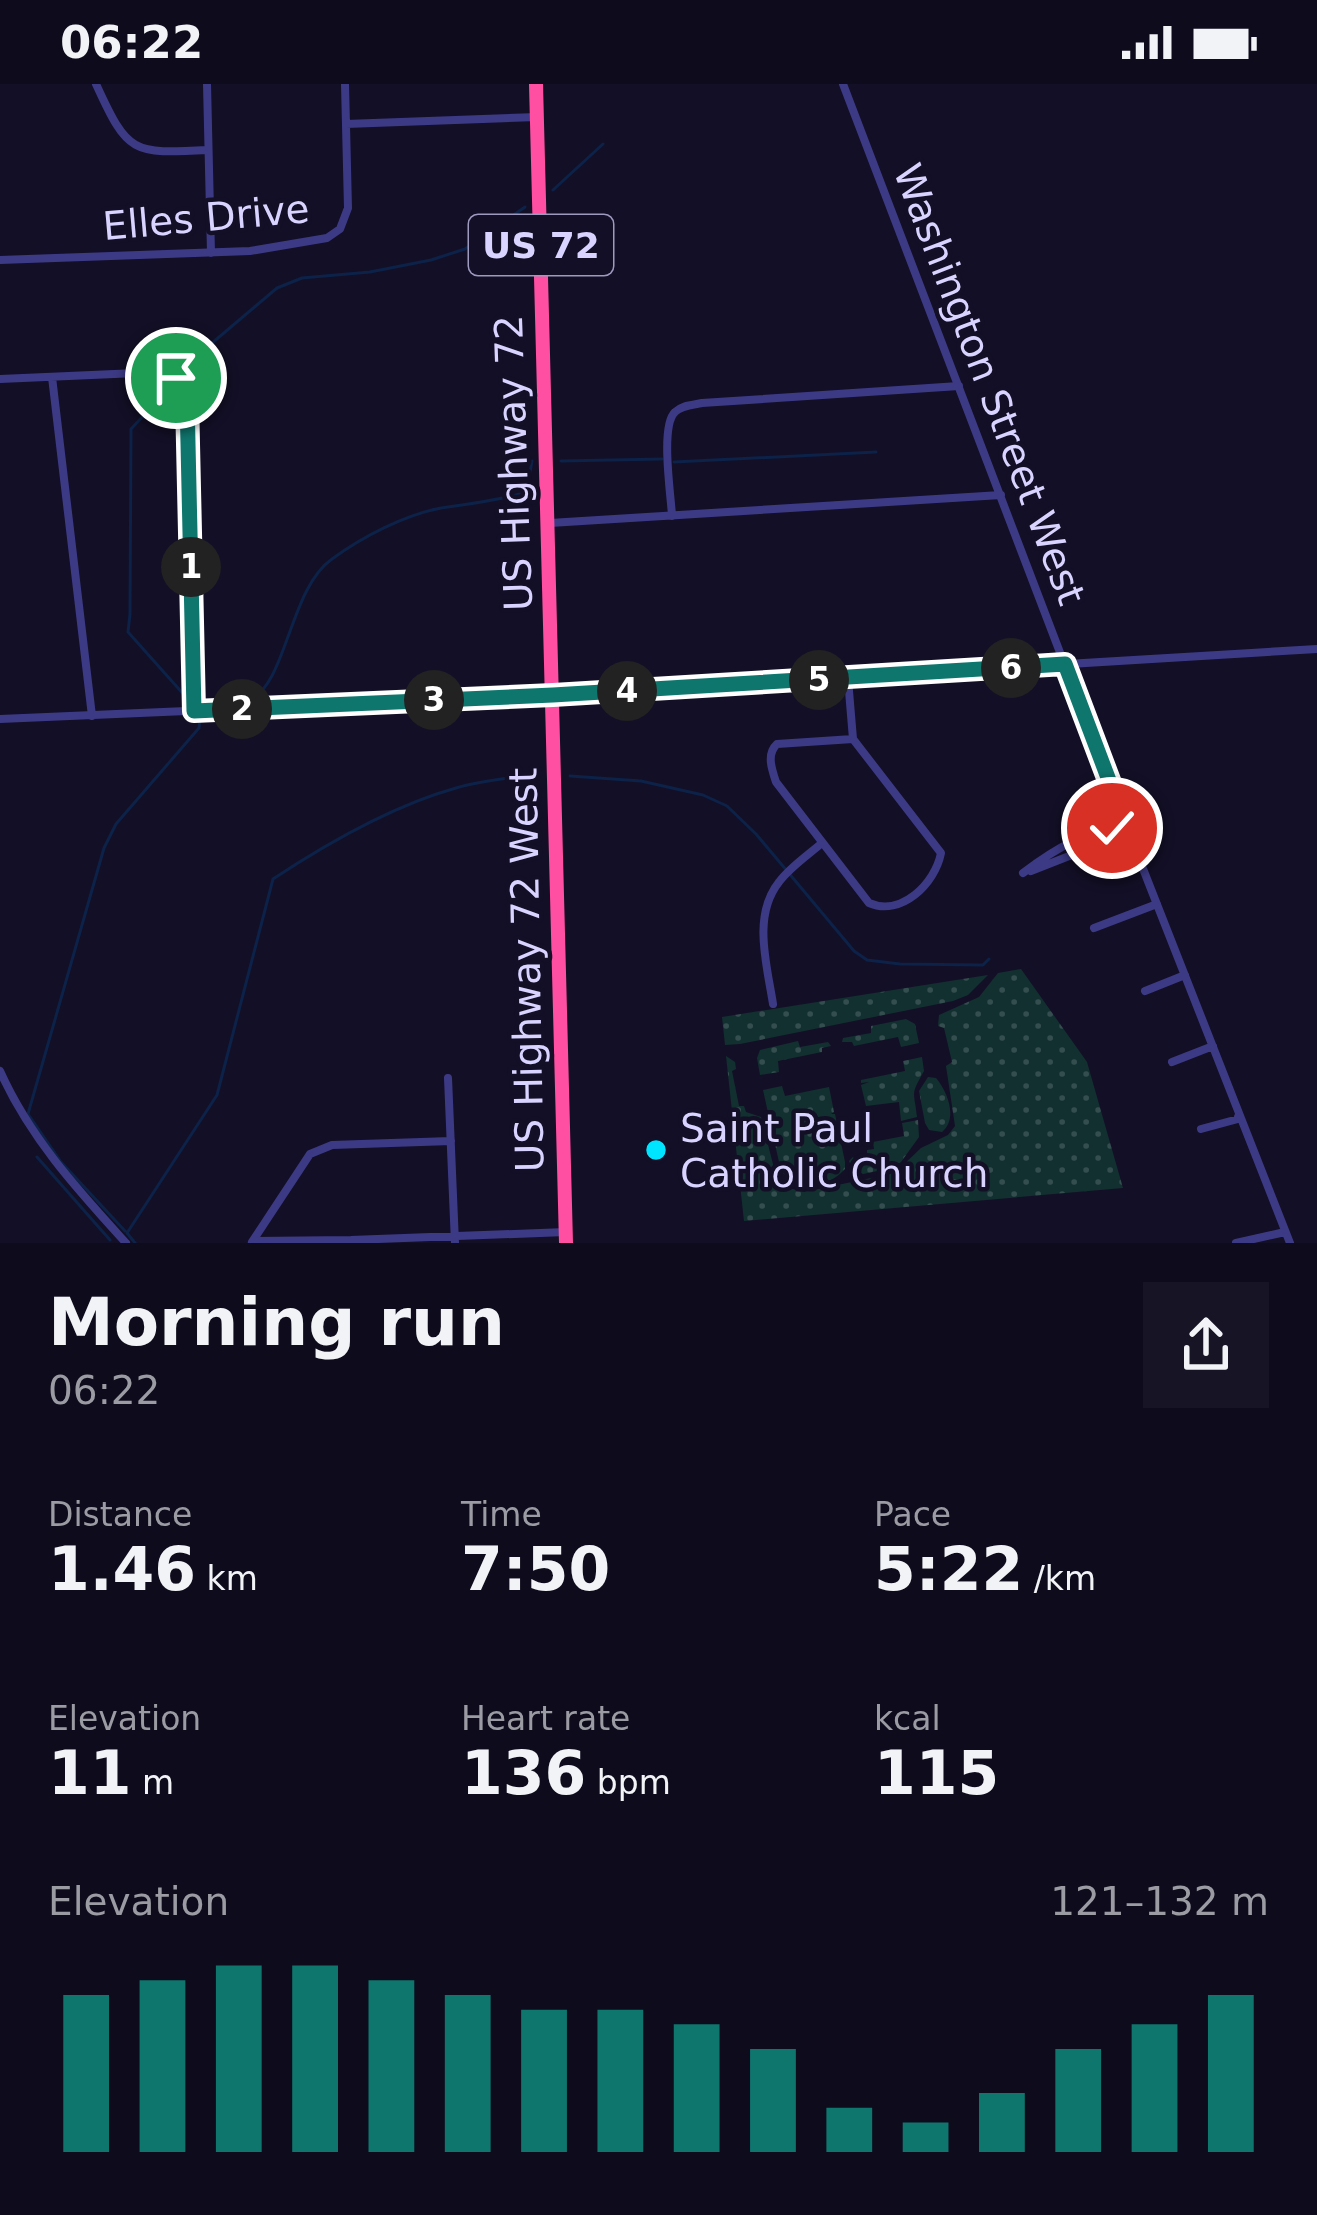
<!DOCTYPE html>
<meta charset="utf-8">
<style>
body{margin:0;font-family:"DejaVu Sans",sans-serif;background:#171425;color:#f1f3f6;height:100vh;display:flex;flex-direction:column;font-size:45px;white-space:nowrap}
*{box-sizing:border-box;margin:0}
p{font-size:39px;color:#9b9ba3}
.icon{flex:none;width:66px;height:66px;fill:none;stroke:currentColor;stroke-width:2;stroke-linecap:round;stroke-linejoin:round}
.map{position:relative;height:1159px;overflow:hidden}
.drawer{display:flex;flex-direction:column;background:#0e0b1c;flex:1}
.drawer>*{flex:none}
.pin{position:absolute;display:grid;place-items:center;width:102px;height:102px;color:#fff;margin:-51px;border:6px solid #fff;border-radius:50%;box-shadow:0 3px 12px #0007}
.km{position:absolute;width:60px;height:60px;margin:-30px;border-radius:50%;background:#222;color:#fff;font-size:33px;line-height:60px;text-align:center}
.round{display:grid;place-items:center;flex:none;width:126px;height:126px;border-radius:0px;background:#171425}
.summary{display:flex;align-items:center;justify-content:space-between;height:204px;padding:0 48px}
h1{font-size:66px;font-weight:700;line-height:90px}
.figures{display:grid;grid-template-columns:repeat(3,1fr);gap:18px;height:204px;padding:12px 48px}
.figures div{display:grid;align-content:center}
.figures b{font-size:60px;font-weight:700}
.figures small{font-size:33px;font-weight:400}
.figures p{font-size:33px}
.chart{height:336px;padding:24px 48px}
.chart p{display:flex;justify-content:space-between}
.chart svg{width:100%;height:216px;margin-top:12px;stroke:#0f766e;stroke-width:6}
.status{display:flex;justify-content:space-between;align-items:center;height:84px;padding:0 60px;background:#0e0b1c;direction:ltr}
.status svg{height:33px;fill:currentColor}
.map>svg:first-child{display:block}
.grass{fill:url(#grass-dots)}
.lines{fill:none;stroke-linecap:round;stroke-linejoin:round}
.stream{stroke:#0c2248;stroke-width:3}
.minor{stroke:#3d3a85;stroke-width:8}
.highway{stroke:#ff4fa3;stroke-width:14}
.route-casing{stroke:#fff;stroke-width:24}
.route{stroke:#0f766e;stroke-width:15}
.poi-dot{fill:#00e5ff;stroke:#130f26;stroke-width:4.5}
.labels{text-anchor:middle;stroke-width:9;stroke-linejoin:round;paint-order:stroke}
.shield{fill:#130f26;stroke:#9e99be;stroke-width:3}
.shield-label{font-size:36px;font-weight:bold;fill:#d9d4ff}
.street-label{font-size:39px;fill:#d9d4ff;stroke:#130f26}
.poi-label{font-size:39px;fill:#d9d4ff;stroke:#130f26;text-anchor:start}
</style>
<div class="status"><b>06:22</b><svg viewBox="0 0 49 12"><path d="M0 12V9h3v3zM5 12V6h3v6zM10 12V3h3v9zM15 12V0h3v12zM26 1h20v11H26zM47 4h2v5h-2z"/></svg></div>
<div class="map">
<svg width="1317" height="1159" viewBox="0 0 1317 1159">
<defs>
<pattern id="grass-dots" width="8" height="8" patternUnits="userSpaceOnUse" patternTransform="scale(3)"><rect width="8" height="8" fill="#12302f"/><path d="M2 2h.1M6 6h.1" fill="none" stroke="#344d4e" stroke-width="1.8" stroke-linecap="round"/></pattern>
</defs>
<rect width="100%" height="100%" fill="#130f26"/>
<path class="grass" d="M1021 885 1087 978 1123 1104 744 1137 726 972 735 978 736 985 732 987 739 1022H744L746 1028 761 1033 776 1092 789 1104 804 1108 895 1089 921 1064 948 1051 955 1042 946 982 952 978 944 944 938 942 939 931 979 913 998 889Z
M988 891 968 911 953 917 740 960 725 961 722 933Z
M906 935 915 940 919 959 901 963 898 953 854 962 852 958H842L843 954 871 949V942Z
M798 957 800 963 828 958 831 962 822 964V968L778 977 779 988 760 991 757 974 760 966Z
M922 973 924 987C910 1012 914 1006 917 1033L901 1037 899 1018 866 1022 861 1001 869 998 861 999V996L905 987 903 977Z
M928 993 936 994C948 1008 958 1035 942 1048L929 1046 925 1039 919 1007Z
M782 1002 785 1012 829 1003 834 1028 831 1030H835L845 1078V1085C828 1104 799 1107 781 1087L763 1006Z
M918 1036 919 1053 901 1078 892 1084 863 1090 852 1084 849 1077 853 1073 855 1076 867 1073V1066L874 1065 873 1058 904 1052 902 1039Z"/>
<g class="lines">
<path class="stream" d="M553 106 603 60
M181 292 205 265 277 204 302 194 370 188 431 176 465 165 525 123
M172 301 131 345 130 530 128 548 186 613
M561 377 662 375
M674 378 876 368
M203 621C217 620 236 622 249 616 287 601 289 505 332 475 362 453 404 431 441 424 469 420 496 417 523 409L527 406 532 377
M570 692 641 697 703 711 727 722 756 750 854 867 867 876 900 880 983 881 989 875
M37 1073 110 1156
M125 1147 61 1078 28 1030 104 764 116 740 199 644 200 634
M135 1159 127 1149 217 1011 273 795C326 760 395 721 456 704 483 696 512 694 539 690"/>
<path class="minor" d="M96 0C128 70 132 70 208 66
M207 0 211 169
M843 0 1127 744 1290 1159
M346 40 537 33
M0 176 250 167 327 154 340 145 348 124 345 0
M52 293 92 632
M0 295 160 288C177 292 181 299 187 315L194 627
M672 432C671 411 660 342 675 328 682 321 693 321 702 319L959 302
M550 439 1001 411
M848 595 853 655 941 769C935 800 901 833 869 819L776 698C772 686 766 670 777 660L853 655
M0 635 553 611 1317 565
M1031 787 1115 754 1126 745
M1023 789C1052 767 1089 743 1127 744
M1094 844 1157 820
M1145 907 1185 891
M773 920C767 881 752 832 779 798 790 783 808 771 822 759
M1172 978 1213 962
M0 987C30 1054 77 1105 126 1159
M448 994 455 1159
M1201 1045 1238 1035V1033
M253 1157 351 1156 566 1148
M252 1158 310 1070 332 1061 451 1057
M1236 1159 1285 1148"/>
<path class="highway" d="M536 0 566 1159"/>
</g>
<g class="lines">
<g class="route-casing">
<path id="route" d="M176 294 187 315 194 627 553 611 1065 580 1127 744H1112"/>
</g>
<use href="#route" class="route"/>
</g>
<circle class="poi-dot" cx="656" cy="1066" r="12"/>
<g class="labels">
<rect class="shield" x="469" y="131" width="144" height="60" rx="9"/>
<g class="shield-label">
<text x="541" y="174">US 72</text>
</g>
<g class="street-label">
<text transform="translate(206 133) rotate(-5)" y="14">Elles Drive</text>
<text transform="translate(990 300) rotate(69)" y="14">Washington Street West</text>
<text transform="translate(513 379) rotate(-92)" y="14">US Highway 72</text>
<text transform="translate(526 886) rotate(-91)" y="14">US Highway 72 West</text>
</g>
<g class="poi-label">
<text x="680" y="1058">Saint Paul<tspan x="680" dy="45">Catholic Church</tspan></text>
</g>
</g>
</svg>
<div class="pin" style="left:176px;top:294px;background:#1e9e55"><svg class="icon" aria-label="arrive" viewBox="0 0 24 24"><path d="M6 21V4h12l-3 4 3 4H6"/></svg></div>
<div class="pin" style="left:1112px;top:744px;background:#d93025"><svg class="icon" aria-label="check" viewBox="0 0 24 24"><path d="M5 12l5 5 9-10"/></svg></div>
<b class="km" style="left:191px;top:483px">1</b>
<b class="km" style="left:242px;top:625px">2</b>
<b class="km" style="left:434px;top:616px">3</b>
<b class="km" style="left:627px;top:607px">4</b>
<b class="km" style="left:819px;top:596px">5</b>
<b class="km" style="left:1011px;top:584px">6</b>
</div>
<section class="drawer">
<div class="summary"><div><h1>Morning run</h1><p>06:22</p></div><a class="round"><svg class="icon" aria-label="share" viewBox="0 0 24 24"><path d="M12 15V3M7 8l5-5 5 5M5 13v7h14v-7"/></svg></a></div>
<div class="figures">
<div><p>Distance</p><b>1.46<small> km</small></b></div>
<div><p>Time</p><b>7:50</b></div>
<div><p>Pace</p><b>5:22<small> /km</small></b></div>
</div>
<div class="figures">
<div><p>Elevation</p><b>11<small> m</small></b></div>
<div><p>Heart rate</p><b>136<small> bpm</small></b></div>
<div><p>kcal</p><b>115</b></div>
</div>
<div class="chart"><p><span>Elevation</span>121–132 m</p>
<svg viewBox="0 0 160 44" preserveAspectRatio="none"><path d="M5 44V12M15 44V9M25 44V6M35 44V6M45 44V9M55 44V12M65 44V15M75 44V15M85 44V18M95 44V23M105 44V35M115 44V38M125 44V32M135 44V23M145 44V18M155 44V12"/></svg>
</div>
</section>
